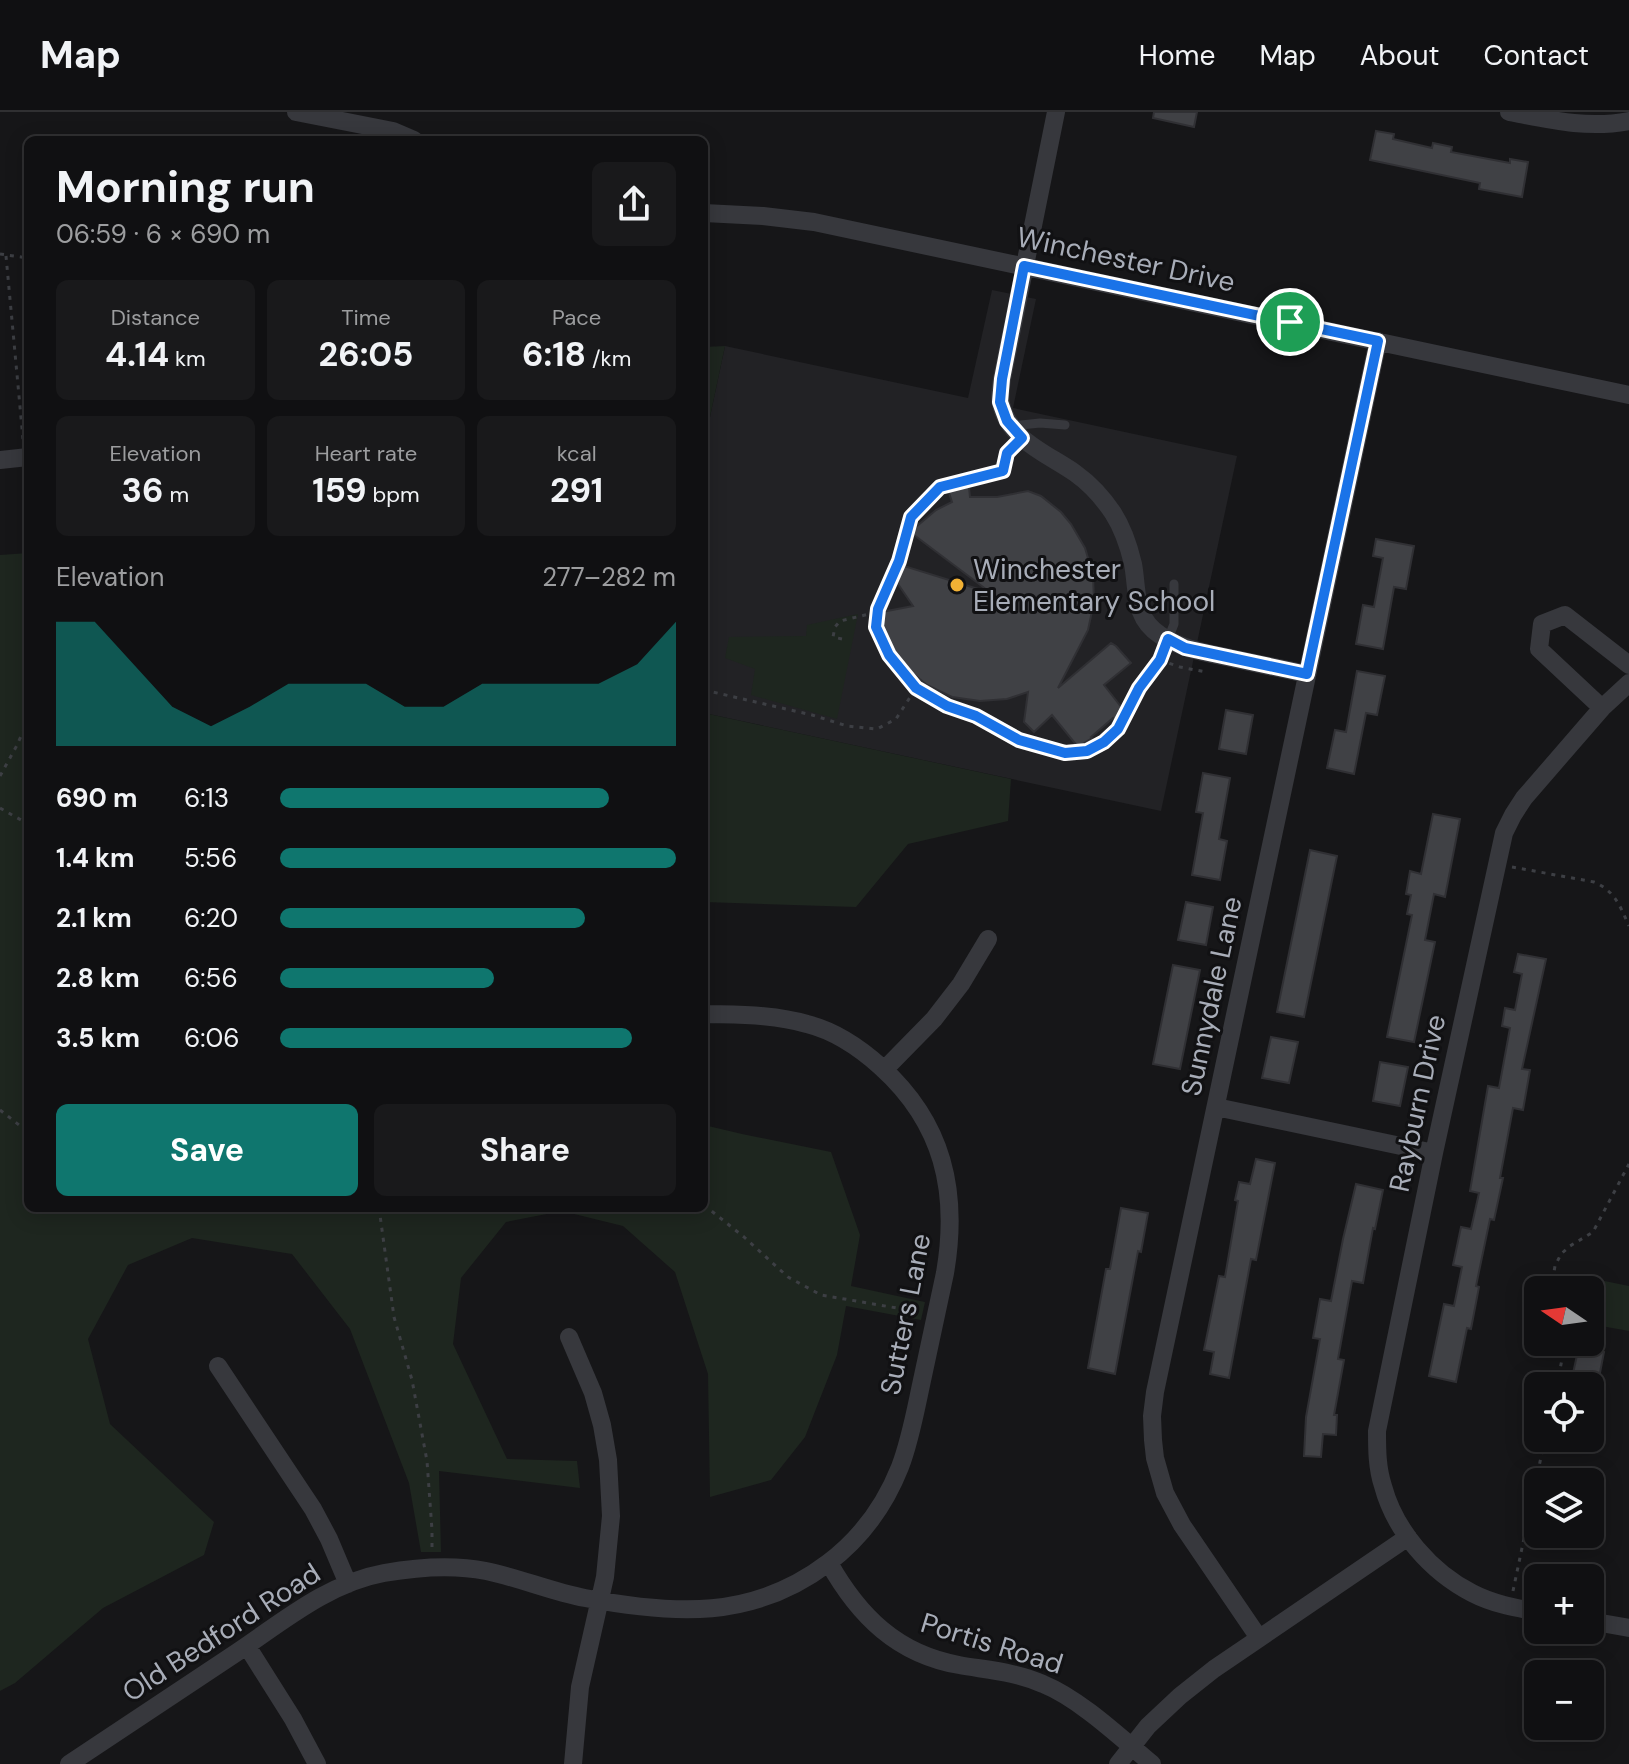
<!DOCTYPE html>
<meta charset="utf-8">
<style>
body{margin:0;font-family:"DM Sans",sans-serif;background:#19191b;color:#f1f3f6;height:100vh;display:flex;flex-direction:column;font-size:30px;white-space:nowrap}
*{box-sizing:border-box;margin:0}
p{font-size:26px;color:#9c9d9f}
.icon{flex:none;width:44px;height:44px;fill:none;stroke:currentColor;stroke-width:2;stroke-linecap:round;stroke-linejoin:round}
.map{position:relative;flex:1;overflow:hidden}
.drawer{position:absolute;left:24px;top:24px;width:684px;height:1076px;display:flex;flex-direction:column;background:#101012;border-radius:12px;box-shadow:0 4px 20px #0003,0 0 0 2px #303032}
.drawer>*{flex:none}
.needle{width:52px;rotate:283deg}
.fabs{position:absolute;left:1524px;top:1164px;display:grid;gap:16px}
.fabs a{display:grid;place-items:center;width:80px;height:80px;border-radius:12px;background:#101012;box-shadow:0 4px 20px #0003,0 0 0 2px #303032;font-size:40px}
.pin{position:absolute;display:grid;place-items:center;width:68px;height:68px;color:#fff;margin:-34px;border:4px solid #fff;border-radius:50%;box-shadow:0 2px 8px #0007}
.round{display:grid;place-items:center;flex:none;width:84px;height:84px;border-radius:12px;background:#19191b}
.headline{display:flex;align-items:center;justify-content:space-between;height:136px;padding:0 32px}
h1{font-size:44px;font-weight:700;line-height:60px}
.stats{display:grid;grid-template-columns:repeat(3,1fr);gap:12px;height:136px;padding:8px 32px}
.stats div{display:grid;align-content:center;border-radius:12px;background:#19191b;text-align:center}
.stats b{font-size:34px;font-weight:700}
.stats small{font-size:22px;font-weight:400}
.stats p{font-size:22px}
.chart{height:224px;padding:16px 32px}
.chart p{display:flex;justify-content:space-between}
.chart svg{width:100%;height:144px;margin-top:8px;fill:#0f766e;opacity:.7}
.action{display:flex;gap:16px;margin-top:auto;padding:16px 32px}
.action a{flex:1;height:92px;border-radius:12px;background:#0f766e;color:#fff;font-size:32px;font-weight:700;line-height:92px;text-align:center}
.action a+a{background:#19191b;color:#f1f3f6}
ul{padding:0 32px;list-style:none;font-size:26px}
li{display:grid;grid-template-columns:128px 96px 1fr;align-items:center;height:60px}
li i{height:20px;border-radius:10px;background:#0f766e}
header{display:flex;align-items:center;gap:48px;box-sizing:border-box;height:112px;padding:0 40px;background:#101012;border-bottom:2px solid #303032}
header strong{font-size:38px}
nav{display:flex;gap:44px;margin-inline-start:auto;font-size:28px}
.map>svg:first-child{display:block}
.built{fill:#222225}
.green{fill:#1e261f}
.building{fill:#404145;stroke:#303034;stroke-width:2}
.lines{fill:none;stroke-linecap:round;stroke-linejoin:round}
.path{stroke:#3d3f44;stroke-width:3;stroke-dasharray:4 6;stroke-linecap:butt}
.lane{stroke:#37383d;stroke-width:9}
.street{stroke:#37383d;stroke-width:18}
.route-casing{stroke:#fff;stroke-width:16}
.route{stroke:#1a73e8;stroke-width:10}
.poi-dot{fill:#f2b134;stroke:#111113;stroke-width:3}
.labels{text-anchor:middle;stroke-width:6;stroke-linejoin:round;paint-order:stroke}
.street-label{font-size:28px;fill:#a8adb8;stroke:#111113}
.poi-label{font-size:28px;fill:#a8adb8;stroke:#111113;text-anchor:start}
</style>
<header>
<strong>Map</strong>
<nav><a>Home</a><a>Map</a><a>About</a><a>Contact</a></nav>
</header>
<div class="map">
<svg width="1629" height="1652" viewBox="0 0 1629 1652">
<rect width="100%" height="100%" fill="#161618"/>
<path class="built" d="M992 178 1036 187 1013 296 1237 344 1161 699 704 601V333L725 234 968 286Z"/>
<path class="green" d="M725 234 704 333V235Z
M28 441V1096H704V1013L742 1022 831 1040 860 1123 851 1174 925 1190 921 1208 846 1194 837 1243 805 1325 771 1368 710 1385 708 1262 675 1160 623 1114 562 1099 506 1110 461 1166 453 1232 507 1347 577 1349 580 1376 439 1359 441 1440H421L409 1371 350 1217 292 1142 192 1126 128 1153 88 1227 110 1312 214 1410 204 1443 103 1496 15 1571 0 1579V443Z
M858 502 837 607 751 583 755 557 725 546 729 525 806 524 807 513Z
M704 601 1011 667 1008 709 908 732 856 795 704 790Z
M1570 1162 1629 1174V1219L1590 1212V1178H1566Z"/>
<path class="building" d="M1154 0H1197L1194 15 1153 6Z
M1376 19 1394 22 1393 27 1432 36 1433 31 1452 35 1451 40 1510 51V47L1528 50 1522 85 1479 77 1480 71 1370 48Z
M964 373 969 375 970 385H997L1028 379 1041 384 1061 400 1071 412 1085 436 1093 463 1094 490 1088 518 1058 576 1111 531 1116 534 1131 551 1104 573 1122 596 1120 615 1113 606 1091 625 1092 626 1078 635 1052 603 1034 620 1024 610 1028 580 1007 587 980 589 952 585 927 573 906 556 888 532 879 508 882 500 913 494 898 472 901 453 991 481 910 420 936 398 952 390 948 378Z
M1376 427 1414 434 1406 477 1394 475 1383 537 1356 532 1363 493 1374 495 1383 446 1373 444Z
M1357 559 1385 564 1377 603 1366 601 1354 662 1327 656 1335 618 1346 620Z
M1226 598 1253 603 1246 642 1219 637Z
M1203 661 1230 666 1219 727 1227 729 1220 768 1192 763 1203 701 1196 700Z
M1433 702 1460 707 1445 785 1434 782 1425 828 1435 830 1414 930 1387 925 1412 803 1407 802 1411 783 1406 782 1410 759 1421 762Z
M1310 738 1337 744 1304 905 1277 900Z
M1186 790 1213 795 1206 833 1178 828Z
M1518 842 1546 847 1522 957 1530 958 1523 998 1513 996 1500 1066H1503L1494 1108 1490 1107 1476 1174 1479 1175 1471 1217 1467 1216 1456 1270 1429 1264 1444 1192 1454 1194 1462 1155 1453 1153 1461 1115 1471 1117 1479 1081 1470 1079 1488 974 1499 976 1510 916 1502 914 1505 896 1515 898 1522 862 1514 860Z
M1173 853 1200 858 1180 957 1153 952Z
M1271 925 1298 930 1289 971 1262 966Z
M1380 950 1408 955 1400 994 1373 989Z
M1256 1047 1275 1051 1256 1148 1251 1147 1229 1266 1210 1262 1214 1240 1204 1238 1219 1164 1225 1165 1238 1089 1235 1088 1239 1070 1250 1072Z
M1356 1072 1383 1078 1375 1117 1373 1116 1363 1171 1352 1169 1338 1247 1344 1248 1334 1303H1337L1336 1323 1323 1322 1321 1345 1304 1344 1306 1305 1320 1227 1313 1226 1320 1187 1331 1189 1343 1127Z
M1121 1096 1148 1101 1141 1140 1138 1139 1115 1262 1088 1256 1106 1157H1110Z
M1579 1234 1604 1240 1598 1271 1572 1266Z"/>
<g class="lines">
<path class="path" d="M0 142 28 146
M6 144 23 327
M842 527 833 525 835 515 840 509 878 500
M1160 548 1180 555 1206 560
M916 576 947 594 976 604 1019 628 1065 641 1087 639 1104 630 1118 617 1139 576 1161 545
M704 578 812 603 847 614 877 617 896 607 916 576 889 543 876 515 878 497 899 449 911 405 940 375 1003 359 1007 341 1011 338
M0 664 16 635 28 609
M0 696 28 712
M1512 755 1594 770C1615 779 1620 794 1629 814
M0 998 28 1020
M704 1093 744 1125 788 1165 821 1183 920 1200
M379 1096 394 1205 412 1268 427 1349 432 1418V1439
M1551 1178 1555 1154 1561 1142 1570 1134 1593 1120 1629 1052
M1600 1239 1605 1214
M1557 1274 1564 1236 1562 1230
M1513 1479 1545 1326"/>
<path class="lane" d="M1012 314 1040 311 1065 313
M1168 527 1174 512V472"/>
<path class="street" d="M296 0 393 19 414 28
M1056 0 1002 267C1001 275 999 284 1001 292 1009 328 1048 342 1075 361 1089 371 1103 386 1113 401 1122 415 1129 435 1133 452 1138 479 1133 505 1160 523 1183 538 1209 541 1235 547 1259 552 1283 557 1307 562
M1509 0C1550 8 1588 17 1629 9
M704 101 763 104 814 110 1629 283
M0 348 28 345
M1602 596 1539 537 1542 512 1565 503 1629 553
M884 958 934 907 961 872 988 827
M1216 995 1434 1041
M569 1225 593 1281 602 1313 608 1348 611 1404 605 1465 580 1575 573 1652
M218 1254 313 1397 329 1427 348 1472
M829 1451C859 1504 897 1542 959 1553 987 1558 1017 1560 1043 1572 1080 1587 1121 1626 1152 1652
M1538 1500C1516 1496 1493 1492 1472 1481 1431 1460 1395 1419 1383 1374 1377 1356 1377 1337 1377 1319L1434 1041 1504 721 1513 703 1524 686 1602 596 1629 571
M1590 1509 1629 1516
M1259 1526 1182 1413 1165 1381 1155 1346 1153 1328 1152 1304 1155 1280 1378 229
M247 1534 293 1607 317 1652
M69 1652C125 1615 180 1578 236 1541 281 1511 328 1471 384 1461 418 1455 452 1452 486 1459 520 1466 552 1480 585 1486 674 1503 753 1508 828 1451 861 1426 885 1393 900 1355 910 1329 915 1301 921 1273 929 1236 937 1198 945 1161 959 1079 943 1011 881 955 860 936 835 919 807 912 773 902 739 903 704 902
M1118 1652 1148 1614 1180 1584 1214 1557 1408 1425"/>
</g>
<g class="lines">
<g class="route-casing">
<path id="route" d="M1024 154 1378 229 1307 562 1185 536 1168 527 1160 548 1139 576 1118 617 1104 630 1087 639 1065 641 1019 628 976 604 947 594 916 576 889 543 876 515 878 497 899 449 911 405 940 375 1003 359 1007 341 1022 326 1007 309 1000 290 1002 267Z"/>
</g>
<use href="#route" class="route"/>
</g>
<circle class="poi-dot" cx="957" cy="473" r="8"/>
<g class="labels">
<g class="street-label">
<text transform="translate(1126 147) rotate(12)" y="10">Winchester Drive</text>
<text transform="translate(1211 884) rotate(-78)" y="10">Sunnydale Lane</text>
<text transform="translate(1417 991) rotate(-78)" y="10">Rayburn Drive</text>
<text transform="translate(905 1202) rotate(-79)" y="10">Sutters Lane</text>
<text transform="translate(221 1520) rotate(-33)" y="10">Old Bedford Road</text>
<text transform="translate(992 1531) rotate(17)" y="10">Portis Road</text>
</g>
<g class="poi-label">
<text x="973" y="467">Winchester<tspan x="973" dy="32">Elementary School</tspan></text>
</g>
</g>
</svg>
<div class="fabs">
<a><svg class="needle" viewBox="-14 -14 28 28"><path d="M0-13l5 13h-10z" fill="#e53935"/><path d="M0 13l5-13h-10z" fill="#9c9d9f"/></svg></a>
<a><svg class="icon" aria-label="locate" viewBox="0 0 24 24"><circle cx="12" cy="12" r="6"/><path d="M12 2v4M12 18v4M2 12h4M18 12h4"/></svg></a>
<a><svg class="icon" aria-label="layers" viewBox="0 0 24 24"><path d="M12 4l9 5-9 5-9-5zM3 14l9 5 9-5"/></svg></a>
<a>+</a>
<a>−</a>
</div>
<div class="pin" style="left:1290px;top:210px;background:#1e9e55"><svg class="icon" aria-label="arrive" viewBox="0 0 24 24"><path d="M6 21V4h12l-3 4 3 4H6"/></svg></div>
<section class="drawer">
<div class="headline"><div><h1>Morning run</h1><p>06:59 · 6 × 690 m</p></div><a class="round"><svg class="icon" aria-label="share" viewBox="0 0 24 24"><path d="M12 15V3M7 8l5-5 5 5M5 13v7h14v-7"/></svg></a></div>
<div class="stats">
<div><p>Distance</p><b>4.14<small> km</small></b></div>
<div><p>Time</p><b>26:05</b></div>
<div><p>Pace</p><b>6:18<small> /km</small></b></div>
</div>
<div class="stats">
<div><p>Elevation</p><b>36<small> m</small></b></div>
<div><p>Heart rate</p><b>159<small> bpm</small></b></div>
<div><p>kcal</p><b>291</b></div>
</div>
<div class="chart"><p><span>Elevation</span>277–282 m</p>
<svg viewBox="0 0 160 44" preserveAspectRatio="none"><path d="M0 44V6L10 6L20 19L30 32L40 38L50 32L60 25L70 25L80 25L90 32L100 32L110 25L120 25L130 25L140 25L150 19L160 6V44z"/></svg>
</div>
<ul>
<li><b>690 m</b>6:13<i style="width:83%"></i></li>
<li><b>1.4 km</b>5:56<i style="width:100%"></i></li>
<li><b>2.1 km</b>6:20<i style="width:77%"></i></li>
<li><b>2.8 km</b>6:56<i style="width:54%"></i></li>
<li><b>3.5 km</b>6:06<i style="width:89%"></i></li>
</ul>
<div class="action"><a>Save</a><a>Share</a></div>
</section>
</div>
